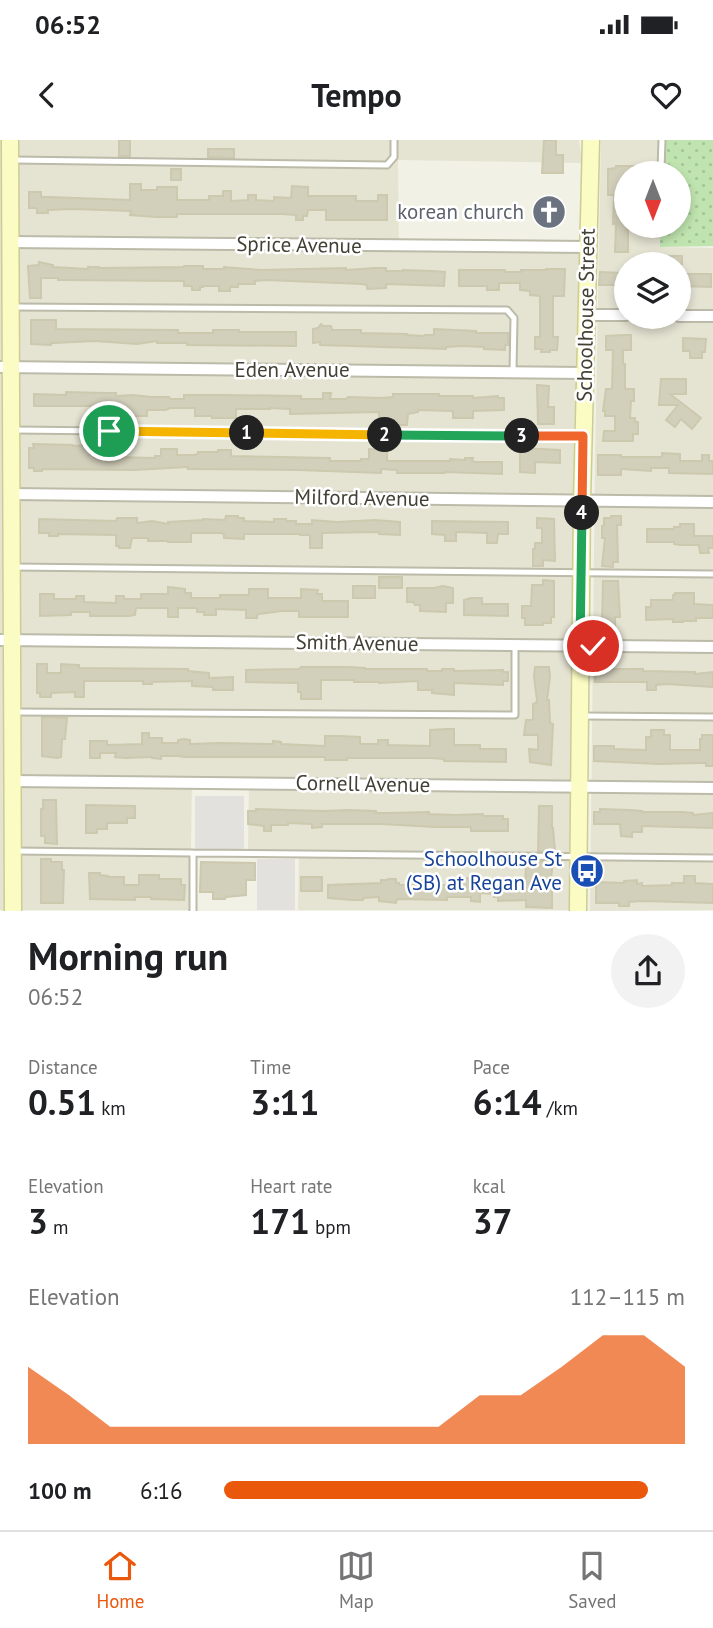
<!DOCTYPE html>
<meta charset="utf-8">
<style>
body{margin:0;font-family:"PT Sans",sans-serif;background:#f2f2f2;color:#202124;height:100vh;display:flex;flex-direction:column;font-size:26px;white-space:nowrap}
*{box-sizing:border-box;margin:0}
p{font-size:23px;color:#757577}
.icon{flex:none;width:38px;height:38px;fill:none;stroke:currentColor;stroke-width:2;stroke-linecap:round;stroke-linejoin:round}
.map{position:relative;height:771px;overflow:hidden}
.drawer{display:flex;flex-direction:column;background:#fff;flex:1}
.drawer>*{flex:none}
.needle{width:46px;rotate:180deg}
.fabs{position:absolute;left:614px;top:21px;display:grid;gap:14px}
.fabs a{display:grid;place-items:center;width:77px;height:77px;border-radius:50%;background:#fff;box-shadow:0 4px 10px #0003;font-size:35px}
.pin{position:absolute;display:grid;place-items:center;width:60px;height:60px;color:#fff;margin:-30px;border:4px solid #fff;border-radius:50%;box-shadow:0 2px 7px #0007}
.km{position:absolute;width:35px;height:35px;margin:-18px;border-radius:50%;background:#222;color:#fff;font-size:19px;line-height:35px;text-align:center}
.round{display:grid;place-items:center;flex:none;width:74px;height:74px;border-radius:37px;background:#f2f2f2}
.head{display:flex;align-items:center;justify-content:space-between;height:119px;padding:0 28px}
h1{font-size:38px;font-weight:700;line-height:52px}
.stats{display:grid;grid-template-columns:repeat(3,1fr);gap:10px;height:119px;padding:7px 28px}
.stats div{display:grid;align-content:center}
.stats b{font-size:35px;font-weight:700}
.stats small{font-size:19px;font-weight:400}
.stats p{font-size:19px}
.chart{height:196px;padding:14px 28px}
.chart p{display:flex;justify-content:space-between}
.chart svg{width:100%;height:126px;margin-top:7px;fill:#ea580c;opacity:.7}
ul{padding:0 28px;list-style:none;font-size:23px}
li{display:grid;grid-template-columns:112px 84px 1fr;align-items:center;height:52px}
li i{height:18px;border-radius:9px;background:#ea580c}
.status{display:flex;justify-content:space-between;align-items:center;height:49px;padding:0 35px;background:#fff;direction:ltr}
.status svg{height:19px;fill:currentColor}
header{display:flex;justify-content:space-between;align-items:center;height:91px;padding:0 28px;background:#fff;font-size:32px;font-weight:700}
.dock{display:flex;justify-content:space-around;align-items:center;height:98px;border-top:2px solid #e0e0e0;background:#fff;font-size:19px;color:#757577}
.dock a{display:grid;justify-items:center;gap:4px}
.dock .on{color:#ea580c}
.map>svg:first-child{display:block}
.residential{fill:#e5e4d3;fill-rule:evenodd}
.park{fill:url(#park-dots)}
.parking{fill:#e2e1dd}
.building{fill:#d2cfbb;stroke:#cdc9ae;stroke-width:2}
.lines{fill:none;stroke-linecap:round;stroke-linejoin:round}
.lane-casing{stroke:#bcbaa8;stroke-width:9}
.street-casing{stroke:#bcbaa8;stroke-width:14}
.secondary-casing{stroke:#cccc94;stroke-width:19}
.lane{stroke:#fff;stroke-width:5}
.street{stroke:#fff;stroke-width:10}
.secondary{stroke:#fbfbc4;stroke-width:16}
.split-1-casing{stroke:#fff;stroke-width:14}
.split-2-casing{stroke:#fff;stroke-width:14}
.split-3-casing{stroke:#fff;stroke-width:14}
.split-4-casing{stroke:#fff;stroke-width:14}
.split-5-casing{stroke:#fff;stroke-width:14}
.split-1{stroke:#f5b400;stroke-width:9}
.split-2{stroke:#f5b400;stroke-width:9}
.split-3{stroke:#22a559;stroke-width:9}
.split-4{stroke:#f0652b;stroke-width:9}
.split-5{stroke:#22a559;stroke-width:9}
.labels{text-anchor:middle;stroke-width:5;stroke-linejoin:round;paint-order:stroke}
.worship-label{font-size:21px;fill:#5b616d;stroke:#fff;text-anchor:end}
.street-label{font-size:21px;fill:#434135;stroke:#fff}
.transit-label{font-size:21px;fill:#164399;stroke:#fff;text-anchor:end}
</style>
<div class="status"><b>06:52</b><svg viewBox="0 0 49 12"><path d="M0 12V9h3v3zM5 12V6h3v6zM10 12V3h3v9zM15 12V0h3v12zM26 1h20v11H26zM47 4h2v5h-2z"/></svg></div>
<header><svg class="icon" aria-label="back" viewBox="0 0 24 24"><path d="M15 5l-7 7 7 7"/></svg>Tempo<svg class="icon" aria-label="heart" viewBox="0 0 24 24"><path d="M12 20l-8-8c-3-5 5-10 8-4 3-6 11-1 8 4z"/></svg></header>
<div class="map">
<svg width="713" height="771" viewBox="0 0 713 771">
<defs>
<pattern id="park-dots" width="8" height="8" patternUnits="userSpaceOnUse" patternTransform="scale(1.75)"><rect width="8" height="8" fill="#bfe4af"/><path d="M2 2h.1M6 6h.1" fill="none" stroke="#a5c597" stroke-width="1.8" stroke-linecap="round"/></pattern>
</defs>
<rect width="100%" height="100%" fill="#f1f1e5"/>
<path class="residential" d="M0 0H7L9 771 0 770Z
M16 0H579L582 23 398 20 399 107 579 112 574 770H298L299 710 248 709 249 644 192 643 190 770H15Z
M601 0H662L661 33H626V86H660V107L713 108V770L590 771 595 323ZM626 124H679V177H626Z"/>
<path class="park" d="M662 0H713V106L660 107V86H679V33H661Z"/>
<path class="parking" d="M195 656H244V709H195Z
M257 719H295V770H257Z"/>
<path class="building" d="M119 0H130V16H119Z
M544 0H556V15H563V33H542Z
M208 9H234V18L208 17Z
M616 26H634L635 33H626V90H628V112H615L616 83 613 84 614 55H608V29L616 28Z
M171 29H181V40H171Z
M130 44H141V50H157V47H177V60H209V56H223V51H231V61L248 60V55H256V60L274 61V57L291 58 292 46 308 47V56H356V61H378V55H387V80H326V70H308L307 76H303V80H296V75L282 74H177V77H156L130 75 131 71 73 69 48 70V73H37V68H29V52H41V57H49L130 60Z
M663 116H682V124H663Z
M39 122 53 125V127L71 128 88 129V127H99V128L184 127V126H203V129H224V127L261 130 346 128V130L375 128H386V131H403V130L432 131 445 132 444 146 386 144V148L367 149V145L362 144 267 140 255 141V144H238V147H230V151H219V146H203V147H200V150H192V146H184V141L58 140V138H41V158H30L28 126 39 125Z
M546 129H565L564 156H553V197H558L557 210H550V212H541L542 209H535V197H540V156L530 155V151L520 150V143H499V150H487V146H459V130H505V132H521V130H546Z
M600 132 623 133V145H599Z
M679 134H711V147L679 146Z
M31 180H56V189L178 190V193H213V190H239V192H296V206L187 205V203H157V201L137 204 95 201 54 203H51V205L31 204Z
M321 184 323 186H331L332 190H361V193L407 194V195L424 196 425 195H434V189L476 191V193H508V205H505V210L484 209V207L463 206 446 207V209L320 205V202L313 203V189L318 188Z
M624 195H631V210H623V224H625V249H634V261H631L630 278H635V282H638V294H633V301H603L604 291H615V276H605V271H603L606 249H612L613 210H606V196Z
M683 198 706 199 705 212H702V218H690V211H683Z
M661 239H686V254H670L701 278 692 289 681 279 675 287 666 280 678 265H659Z
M537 245 549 246 548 267H554V284H538Z
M66 252 106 253H116V256L133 255 151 257H169L170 259H184V255H226L301 256V259H323V253H331L330 259H346L348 257 381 258 393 257V254H439V256H473V258L498 256V258H504V270L473 271V278H453V271L418 270V272L408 274 407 285H394V280H379V272L290 274V269L270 268V269H236V278H212V276H195V268H170L166 270H147V276H121V266H34V254L66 255Z
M33 304 73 305V306L105 304V310H111V317H113L155 318V316H161V309H177V315H194L198 314V312H218V310H231V316L330 318V321H361V319H369V309L387 310V321H450V319L465 320V318H473L472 321 476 322H502V334L445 332V333H397V330L381 329V333L298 330 188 329V327L134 330 42 329V331H34V328H29V308H34Z
M520 308 560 310V323L535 322V333L520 332Z
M662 313 680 314V321H702V315H709V321H713V334L669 333V328H651V331L621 329V335H598V315H621V317H662Z
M226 376H238V378H244V381L274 382V379H286V381H296V384H312V380L337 382 375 380 400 382V395L379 394V392L322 393V408H310V395H300V394H244V399L224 398V394L221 393H191V402H168V401H148V398H132L130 408H119V406H116V395L58 394V396H49V393H39V379L116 381 117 378H137V383L152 381 168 384V382L203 380V379L225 380Z
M611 376H621V385H617L618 422H613V427L602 426 605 398H602V386H604V378H611Z
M537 378 554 379 555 421 543 420V426H533V409H535V403H542V388H537Z
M432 381 508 382V394H498L497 403H487V393L456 392V401H445V395L432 394Z
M680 384H694V396H713V408H708L709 413H700L699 405H680L674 404V402H647V389H674V387H680Z
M379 437H402V448H379Z
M543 440 554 441V477H551V483H543V485H525V478H522V466H531L532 445H543Z
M603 441H618L620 477H615V485H602Z
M353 446H375V458H353Z
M443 446 453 448V463H446V472L420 471V465H415L413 462H407V448H434Z
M168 447 185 449V453H191V458H220V455H249V449H268V458H301V449L318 450 317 454H322V461H348V477H299V471H282L259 474 257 475V478H246V470L216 469V475H204V472H197V468H178V477H168V468H136L135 475 129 476H90V472H71V475L40 476V454H54V459H76V456H84V462L116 463V456H124V459H141V454H168Z
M675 453H694V464L713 465V478H696V481H683V482H673V479L646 480V467H651V460H673V455H675Z
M471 458H482V464H508V476L464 475V460Z
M37 524H47V533H61V524L79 525V528L188 529V531L209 533V538L233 537V550H213V547L192 546V541L152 542V544H143V541H84V557H75V552L51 553V557H40V553H37Z
M301 527H348L365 528V529H427V531H442V529H454V531L503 530V532H508V541H503V545L454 543V555L432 553V550H418V541L379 543V542H354V540H321V559H301V552H298V543L246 542V530L299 529Z
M535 527H549L550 537 547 560H549L550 583 553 584 551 625 530 622 529 609 538 610V595H524L526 580H533V564L536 563 537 560 534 537Z
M595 529H643V531L695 532V534L713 532V547L666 544 656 545V550H647V542H595Z
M42 577 67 578 65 599H62L61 617 57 618 42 616Z
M447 589H454V605H480V609H506V622L444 621V619L431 618H347V620H325V617H184L178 616H161V619L152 618V617L125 618 115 617 116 613H100V618H90V601H107V605L142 604V593H149V598H162V603H178V600L184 599 190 600V604L221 603 273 604V601L281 602V604L325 606V596H340L360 597V604H378V600H388V605L430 606V590Z
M651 590H664V595H670V610H700V599H702V595H713V626H706V623H700L659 624 594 621V606H614V609L646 610V597H651Z
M43 660H56L57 704 45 703V696H41V669H43Z
M86 665 135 666V678H127V683H107V689H97V693H86Z
M539 666H552V688H553L555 711H538Z
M256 669 323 671 348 670 376 671V673H390L429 672V674L455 675 483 674V676H503V679H508V691H471V687H435L381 684H322V687L312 688V684L288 683V685H271V691H264V686L248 684V671H256Z
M600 669 630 670 642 671V672H683L693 673V675L713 673V688L642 686V692H632V697L621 696 620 684H594V672H600Z
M41 719H51V722H62V730H64L63 763H41Z
M201 722 255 723V740H246V755L226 757 225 759H213V752H200Z
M536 722H553L550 747H552V768L526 767V760L498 761V757H494V754L480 753V762L471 761V757H447V760L397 759 396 763 379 761V757L363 758V760H353L328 758V745L381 743V740H388V739H396V743H399V745H418V739H428V745H459V739L465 738 481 740H508V746L525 747 526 725H536Z
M89 733H100V735L108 736V737H124V745H139V735H159V739H181V745H185L184 760 151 759V757H135V760L90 759Z
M684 736H695V743L713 744V763L642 761 629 762V766H619V763H596V742L624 743V741L637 740V744L642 743V746L672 745V743H684Z
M301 737H322V751H301Z"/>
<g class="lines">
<g class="lane-casing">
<path id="lane" d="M13 20 387 25 394 17V0
M661 30 662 0
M13 167 507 170 514 178 513 231
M14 290 582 296
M13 427 713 434
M15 572 515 575V506
M583 576 713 577
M14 711 193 713
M193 771V713L713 718"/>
</g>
<g class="street-casing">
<path id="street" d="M9 102 588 107
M587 175H626
M679 176H713
M0 227 585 233
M11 354 713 362
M0 500 713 507
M12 641 713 648"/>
</g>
<g class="secondary-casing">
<path id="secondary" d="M10 0 13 771
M578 771 582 361 591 0"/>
</g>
<use href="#lane" class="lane"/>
<use href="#street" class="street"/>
<use href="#secondary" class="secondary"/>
</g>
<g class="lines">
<g class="split-1-casing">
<path id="split-1" d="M109 291 247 293"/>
</g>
<g class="split-2-casing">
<path id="split-2" d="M247 293 385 295"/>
</g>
<g class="split-3-casing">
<path id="split-3" d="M385 295 522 296"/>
</g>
<g class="split-4-casing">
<path id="split-4" d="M522 296H583L582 373"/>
</g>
<g class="split-5-casing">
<path id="split-5" d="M582 373 580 506H593"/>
</g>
<use href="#split-1" class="split-1"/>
<use href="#split-2" class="split-2"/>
<use href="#split-3" class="split-3"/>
<use href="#split-4" class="split-4"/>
<use href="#split-5" class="split-5"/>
</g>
<defs>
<g id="church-disc" transform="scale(1.75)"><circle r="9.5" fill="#6b7280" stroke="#fff"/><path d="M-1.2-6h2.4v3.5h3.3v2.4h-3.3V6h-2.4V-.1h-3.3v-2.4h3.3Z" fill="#fff"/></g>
<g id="bus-disc" transform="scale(1.75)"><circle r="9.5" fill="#1a4fb4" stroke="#fff"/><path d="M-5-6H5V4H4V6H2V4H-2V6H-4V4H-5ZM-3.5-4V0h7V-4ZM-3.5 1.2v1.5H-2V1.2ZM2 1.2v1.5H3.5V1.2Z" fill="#fff"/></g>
</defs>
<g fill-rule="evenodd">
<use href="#church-disc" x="549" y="72"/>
<use href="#bus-disc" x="587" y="731"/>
</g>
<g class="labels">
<g class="worship-label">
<text x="524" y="79">korean church</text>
</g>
<g class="street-label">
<text transform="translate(299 105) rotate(1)" y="7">Sprice Avenue</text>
<text transform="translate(586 175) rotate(-89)" y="7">Schoolhouse Street</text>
<text x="292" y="237">Eden Avenue</text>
<text transform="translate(362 358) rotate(1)" y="7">Milford Avenue</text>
<text transform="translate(357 503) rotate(1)" y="7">Smith Avenue</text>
<text transform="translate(363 644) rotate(1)" y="7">Cornell Avenue</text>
</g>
<g class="transit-label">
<text x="562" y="726">Schoolhouse St<tspan x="562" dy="24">(SB) at Regan Ave</tspan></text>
</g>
</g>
</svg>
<div class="fabs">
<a><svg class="needle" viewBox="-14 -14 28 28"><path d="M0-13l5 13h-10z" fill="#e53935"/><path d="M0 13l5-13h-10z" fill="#757577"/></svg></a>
<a><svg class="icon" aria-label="layers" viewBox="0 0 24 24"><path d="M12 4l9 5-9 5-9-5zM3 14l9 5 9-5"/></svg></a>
</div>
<div class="pin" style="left:109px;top:291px;background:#1e9e55"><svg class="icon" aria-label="arrive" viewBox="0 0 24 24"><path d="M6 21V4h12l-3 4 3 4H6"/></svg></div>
<div class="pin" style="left:593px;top:506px;background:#d93025"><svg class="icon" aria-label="check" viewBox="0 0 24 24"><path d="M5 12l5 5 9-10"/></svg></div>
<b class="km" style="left:247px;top:293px">1</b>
<b class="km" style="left:385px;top:295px">2</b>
<b class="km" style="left:522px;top:296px">3</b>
<b class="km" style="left:582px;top:373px">4</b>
</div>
<section class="drawer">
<div class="head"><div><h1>Morning run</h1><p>06:52</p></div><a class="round"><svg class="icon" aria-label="share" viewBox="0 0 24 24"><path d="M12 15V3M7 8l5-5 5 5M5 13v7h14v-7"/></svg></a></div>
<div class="stats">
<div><p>Distance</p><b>0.51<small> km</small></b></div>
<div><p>Time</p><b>3:11</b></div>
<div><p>Pace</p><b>6:14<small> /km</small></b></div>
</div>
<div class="stats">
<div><p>Elevation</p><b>3<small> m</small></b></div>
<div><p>Heart rate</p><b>171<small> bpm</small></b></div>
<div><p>kcal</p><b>37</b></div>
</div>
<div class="chart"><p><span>Elevation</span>112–115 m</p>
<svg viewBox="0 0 160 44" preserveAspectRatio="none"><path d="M0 44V17L10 27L20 38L30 38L40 38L50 38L60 38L70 38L80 38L90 38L100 38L110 27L120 27L130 17L140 6L150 6L160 17V44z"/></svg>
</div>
<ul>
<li><b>100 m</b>6:16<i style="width:92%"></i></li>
</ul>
</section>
<nav class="dock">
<a class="on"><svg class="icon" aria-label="home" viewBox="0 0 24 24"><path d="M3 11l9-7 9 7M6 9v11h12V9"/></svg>Home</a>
<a><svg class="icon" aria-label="map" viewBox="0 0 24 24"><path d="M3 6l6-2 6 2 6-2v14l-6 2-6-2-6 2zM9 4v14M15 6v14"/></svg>Map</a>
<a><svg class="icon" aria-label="saved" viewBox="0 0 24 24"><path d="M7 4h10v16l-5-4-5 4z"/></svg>Saved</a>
</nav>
